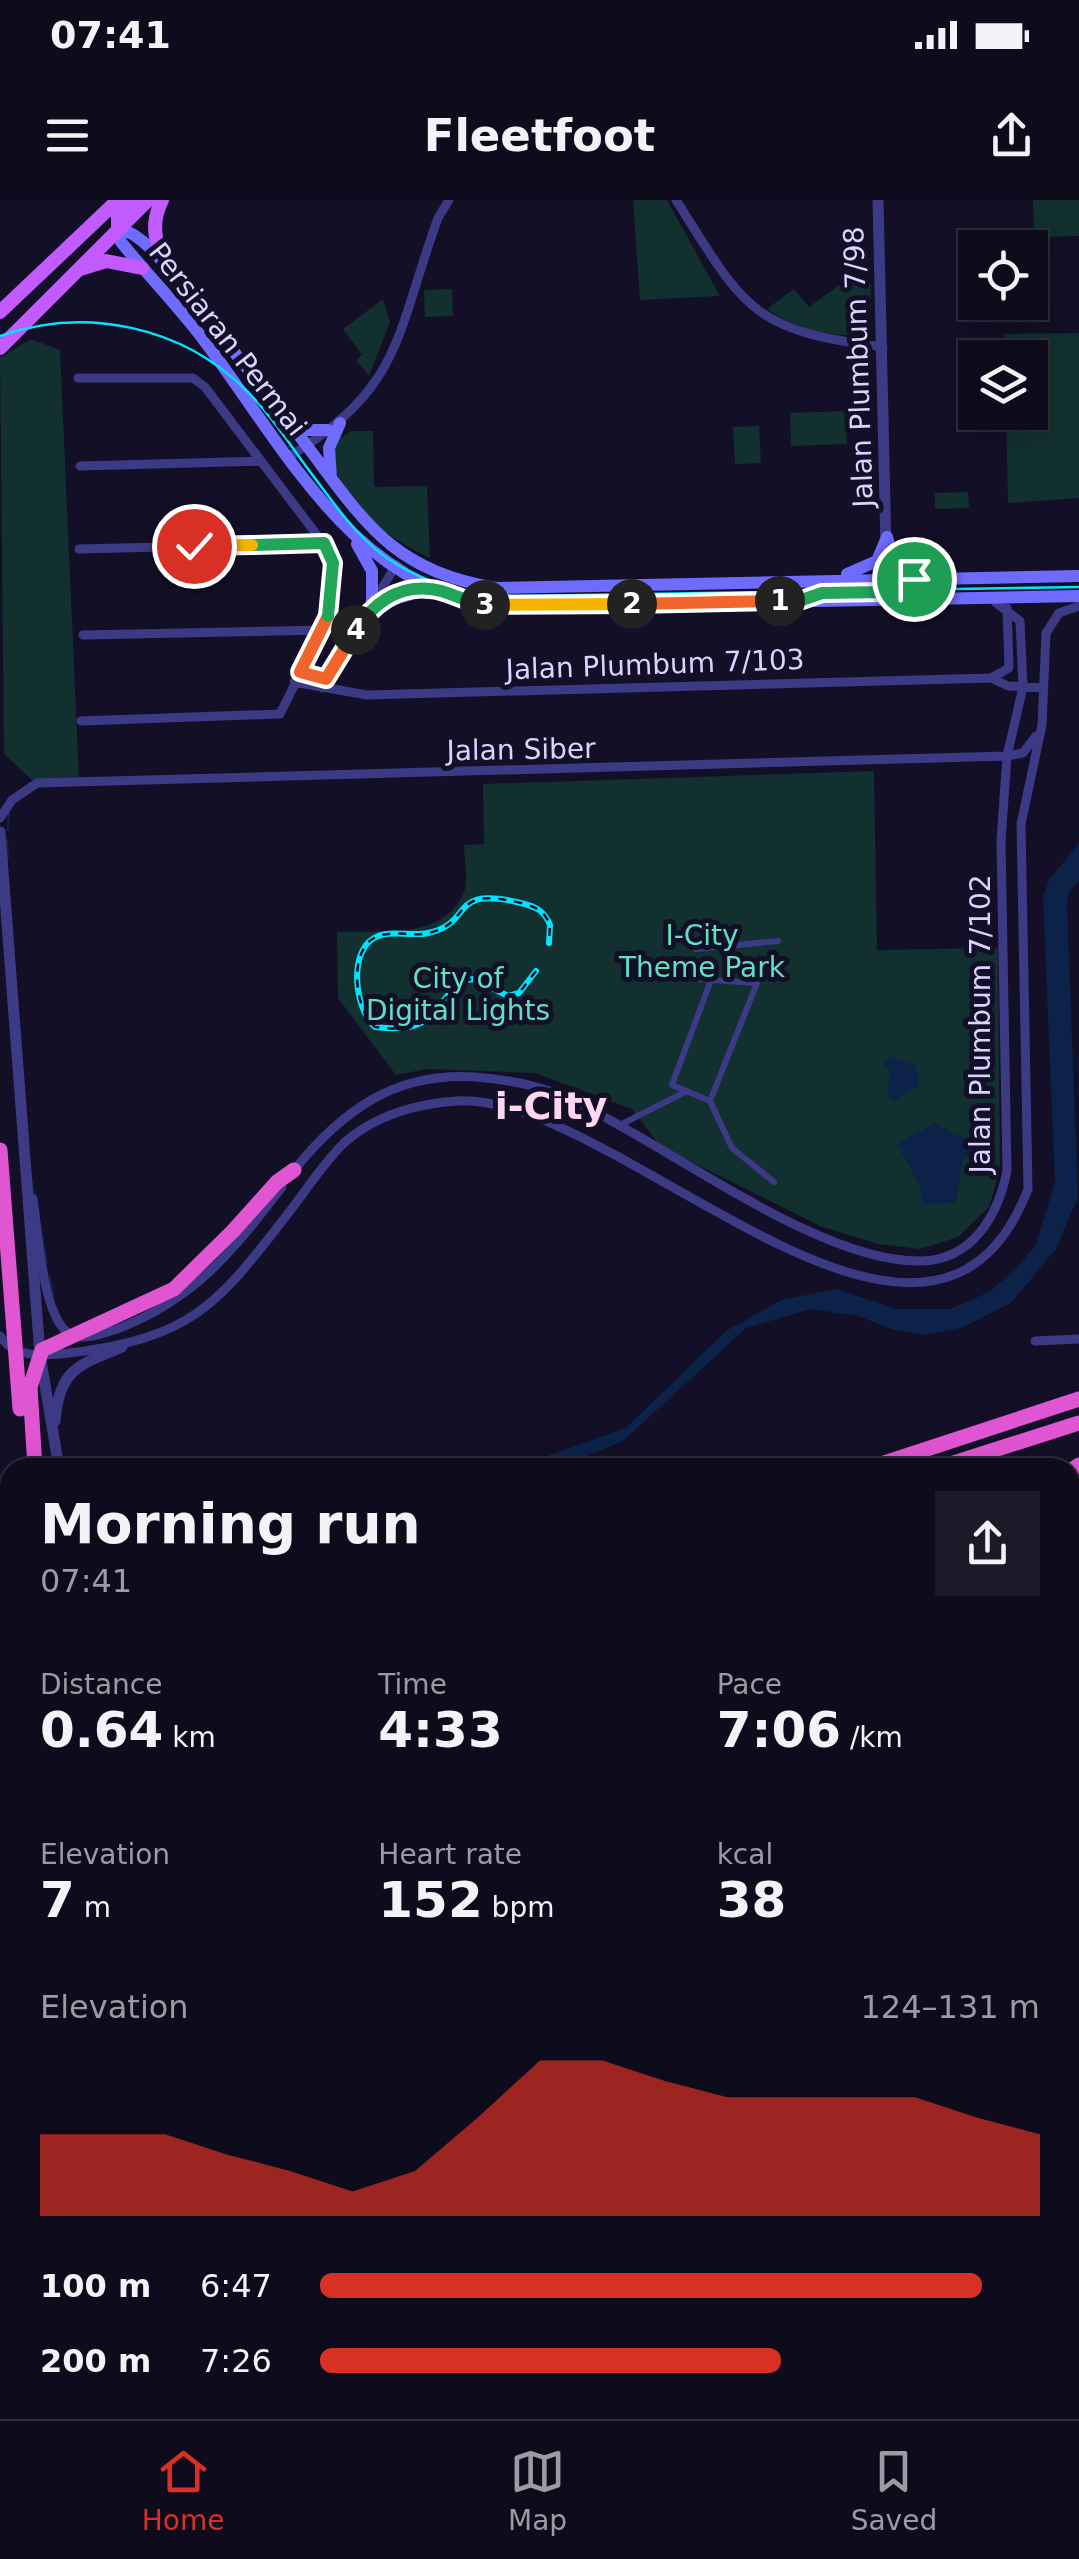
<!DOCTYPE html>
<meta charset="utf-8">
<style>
body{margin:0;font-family:"DejaVu Sans",sans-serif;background:#1c1929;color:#f1f3f6;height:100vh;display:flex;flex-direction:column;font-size:38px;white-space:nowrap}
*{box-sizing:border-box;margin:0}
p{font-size:32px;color:#9b9ba3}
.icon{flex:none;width:55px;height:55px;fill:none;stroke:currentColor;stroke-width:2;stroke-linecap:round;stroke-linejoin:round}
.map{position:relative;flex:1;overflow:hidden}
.panel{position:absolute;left:0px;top:1258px;width:1080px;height:962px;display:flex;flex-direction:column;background:#0e0b1c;border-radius:30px 30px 0 0;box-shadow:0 5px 25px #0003,0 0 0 2px #2e2b3b}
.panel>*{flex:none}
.controls{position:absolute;left:958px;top:30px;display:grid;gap:20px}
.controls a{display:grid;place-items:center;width:90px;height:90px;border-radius:0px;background:#0e0b1c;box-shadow:0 5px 25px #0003,0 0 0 2px #2e2b3b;font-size:50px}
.pin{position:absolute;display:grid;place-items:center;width:85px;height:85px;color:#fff;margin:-42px;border:5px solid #fff;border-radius:50%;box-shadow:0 2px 10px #0007}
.km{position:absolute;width:50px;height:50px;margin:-25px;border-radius:50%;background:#222;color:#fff;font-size:28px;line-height:50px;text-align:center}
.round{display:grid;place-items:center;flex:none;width:105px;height:105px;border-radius:0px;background:#1c1929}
.summary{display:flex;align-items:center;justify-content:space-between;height:170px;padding:0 40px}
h1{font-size:55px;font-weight:700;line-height:75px}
.metrics{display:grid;grid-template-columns:repeat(3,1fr);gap:15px;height:170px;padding:10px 40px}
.metrics div{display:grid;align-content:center}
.metrics b{font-size:50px;font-weight:700}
.metrics small{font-size:28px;font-weight:400}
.metrics p{font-size:28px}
.chart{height:280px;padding:20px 40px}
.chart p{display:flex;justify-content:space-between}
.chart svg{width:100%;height:180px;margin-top:10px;fill:#d93025;opacity:.7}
ul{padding:0 40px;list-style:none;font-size:32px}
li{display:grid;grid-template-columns:160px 120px 1fr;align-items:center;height:75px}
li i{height:25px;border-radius:12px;background:#d93025}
.status{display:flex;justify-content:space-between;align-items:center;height:70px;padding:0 50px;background:#0e0b1c;direction:ltr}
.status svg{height:28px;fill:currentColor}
header{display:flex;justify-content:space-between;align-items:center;height:130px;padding:0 40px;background:#0e0b1c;font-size:45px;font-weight:700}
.tabs{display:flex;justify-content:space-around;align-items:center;height:140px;border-top:2px solid #2e2b3b;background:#0e0b1c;font-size:28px;color:#9b9ba3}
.tabs a{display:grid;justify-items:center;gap:5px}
.tabs .current{color:#d93025}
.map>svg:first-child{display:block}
.green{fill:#12302f}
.water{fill:#0c2248}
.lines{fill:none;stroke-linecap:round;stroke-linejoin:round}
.stream{stroke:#0c2248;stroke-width:2.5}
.river{stroke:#0c2248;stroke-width:18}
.pedestrian{stroke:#3d3a85;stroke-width:6}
.minor{stroke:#3d3a85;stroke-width:9}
.tertiary{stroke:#3d3a85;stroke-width:11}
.secondary{stroke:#6f6bff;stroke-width:12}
.primary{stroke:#c25bff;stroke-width:14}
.trunk{stroke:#e055d1;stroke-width:15}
.tram{stroke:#00e5ff;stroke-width:2.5}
.rail-casing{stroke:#00e5ff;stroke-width:6}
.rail{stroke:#130f26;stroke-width:2.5;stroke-dasharray:8;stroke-linecap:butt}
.trunk-bridge{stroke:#e055d1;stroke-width:15}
.split-1-casing{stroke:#fff;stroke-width:20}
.split-2-casing{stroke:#fff;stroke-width:20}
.split-3-casing{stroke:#fff;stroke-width:20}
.split-4-casing{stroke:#fff;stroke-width:20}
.split-5-casing{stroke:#fff;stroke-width:20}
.split-6-casing{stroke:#fff;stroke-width:20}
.split-7-casing{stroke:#fff;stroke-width:20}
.split-1{stroke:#22a559;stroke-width:12}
.split-2{stroke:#f0652b;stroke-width:12}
.split-3{stroke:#f5b400;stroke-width:12}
.split-4{stroke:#22a559;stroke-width:12}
.split-5{stroke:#f0652b;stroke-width:12}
.split-6{stroke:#22a559;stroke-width:12}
.split-7{stroke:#f5b400;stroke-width:12}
.labels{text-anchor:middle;stroke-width:10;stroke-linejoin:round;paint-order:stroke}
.street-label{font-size:28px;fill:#d9d4ff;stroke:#130f26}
.park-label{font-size:28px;fill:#5fe0c0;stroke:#130f26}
.district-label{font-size:38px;font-weight:bold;fill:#ffd6f0;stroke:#130f26}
</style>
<div class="status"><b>07:41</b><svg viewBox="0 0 49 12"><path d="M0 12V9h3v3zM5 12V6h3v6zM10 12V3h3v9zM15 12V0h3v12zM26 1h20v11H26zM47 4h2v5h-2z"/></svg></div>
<header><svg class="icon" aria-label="menu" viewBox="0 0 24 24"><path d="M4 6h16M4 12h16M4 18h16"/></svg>Fleetfoot<svg class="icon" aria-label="share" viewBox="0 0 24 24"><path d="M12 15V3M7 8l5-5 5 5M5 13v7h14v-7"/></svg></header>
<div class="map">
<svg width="1079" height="2219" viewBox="0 0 1079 2219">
<rect width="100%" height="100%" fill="#130f26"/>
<path class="green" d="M633 0H667L720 96 640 100Z
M1033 0H1079V36L1034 37Z
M850 77 871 84 870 130C844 144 789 126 767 109L794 89 809 107Z
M452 89 453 116 425 117 424 90Z
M383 99 390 122 369 176 356 160 362 155 343 129Z
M1079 133V298L1008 303 1006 213 1030 212V158L1005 157 1004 134Z
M31 139 60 150 79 579 32 580 4 554 0 158Z
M846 211 847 244 791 246 790 213Z
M759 226 761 263 735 264 733 227Z
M351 231H373L374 287 427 286 430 358C387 338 323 294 336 241Z
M968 292 969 308 935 309V293Z
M874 571 877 750 998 748 1000 970 989 1007 958 1037 920 1049 878 1044 820 1026 660 946 632 909 535 873 427 869 396 875 338 798 337 732C380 730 443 741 464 692 469 680 464 658 464 645L484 644 483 584Z"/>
<path class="water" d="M1079 643V681L1069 691 1067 703 1078 997 1056 1049 1011 1103 964 1127 925 1135 894 1130 858 1116 811 1109 746 1128 623 1241 560 1267H515L626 1228 726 1131 781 1100 836 1089 897 1109H950L989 1092 1014 1071 1035 1046 1055 983 1043 697 1049 680Z
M890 856 916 866 919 886 895 901 887 897 890 873 884 863Z
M935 923 956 935 981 941 975 959 963 957 956 1002 924 1005 919 984 897 944Z"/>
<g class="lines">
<path class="stream" d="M8 630 9 612
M7 640 8 658
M32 980 35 997
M40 1024 47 1063
M50 1077 53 1095"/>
<path class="river" d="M0 1787 10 1784"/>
<path class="pedestrian" d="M696 749 778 741
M691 778 711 780 672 885 710 901
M711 780 757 783 710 901 732 948 774 982
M618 926 687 891"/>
<path class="minor" d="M676 0C745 109 750 130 883 147
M78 178H193L205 187 323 343 333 363 332 409 280 514 81 521
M288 257C403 189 396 133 438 18L449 0
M80 266 261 261
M79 349 323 343
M83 435 322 430
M300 472 325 479
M991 478 1008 486 1044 488
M294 482 367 495 991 478 1009 468 1007 408
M322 488 396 365
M0 618 12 600 37 583 1007 556 1023 553 1036 536
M294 970C342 911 394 872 475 877 501 879 532 884 557 894 657 935 814 1063 921 1061 973 1060 998 1015 1007 971L1001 641 1007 556 1023 487 1020 421 996 403
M33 999C38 1030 42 1110 66 1131 79 1143 102 1134 117 1129 195 1099 232 1052 282 987
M0 1136C15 1160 46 1155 69 1153 196 1137 218 1104 293 1007 309 986 325 961 345 942 376 915 416 904 456 901 614 889 929 1247 1028 989L1021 624 1042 525 1046 433 1059 413 1079 406
M1035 1141 1079 1139
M0 1348 10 1335
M0 1624 10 1620
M0 1747 10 1742
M1070 1955H1079
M1070 2017H1079
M1070 2080H1079
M1070 2150H1079
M1070 2200H1079
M703 2210V2219
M752 2210V2219
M778 2210V2219
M805 2210V2219
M857 2210V2219
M910 2219 911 2210"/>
<path class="tertiary" d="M878 0 887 392
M0 632 40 1155 59 1268
M55 1221C59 1169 79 1165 122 1147
M0 1293 10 1299"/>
<path class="secondary" d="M292 221 307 230H328
M331 278 329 248 340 223
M887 337 894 361 914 379
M357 344 372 371V405L430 389
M847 374 877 361 887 337
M1079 376 496 388C392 370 366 324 307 246 269 195 228 145 189 95 170 72 147 35 118 28L121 42C147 74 175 103 200 135 283 243 351 389 501 407L1079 396"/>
<path class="primary" d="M162 0C148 29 157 47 172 73
M118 28V12L132 0
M80 69 106 61 142 68
M0 112 118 0
M0 148 148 0
M0 1817 10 1813
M0 1831 10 1827
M0 1864 10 1866
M1070 1867H1079
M1070 1881H1079"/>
<path class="trunk" d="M233 1031 277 982 294 970
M60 1267V1268
M869 1268 1079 1199
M938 1268 1079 1223
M1070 1271 1079 1265
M0 1543 10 1540
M0 1566 10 1563"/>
<path class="tram" d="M0 136C86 106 182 126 247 191 270 214 289 243 308 269 334 303 358 341 396 364 434 387 475 396 520 396L1079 387"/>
<g class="rail-casing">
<path id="rail" d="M536 771 519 793 508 796 474 779 459 781C431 814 430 834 375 827 355 810 348 753 374 738 389 729 411 737 428 733 475 723 447 685 521 703 536 707 544 710 550 725L549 743"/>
</g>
<use href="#rail" class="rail"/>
<path class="trunk-bridge" d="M0 950 20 1209
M35 1268 30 1187 42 1150 174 1089 233 1031"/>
</g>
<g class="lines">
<g class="split-1-casing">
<path id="split-1" d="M780 401 802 400 822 393 887 392V379H914"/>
</g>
<g class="split-2-casing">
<path id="split-2" d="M632 404 780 401"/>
</g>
<g class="split-3-casing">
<path id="split-3" d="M485 405 632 404"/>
</g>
<g class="split-4-casing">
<path id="split-4" d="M356 430C372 405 397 385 430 389 448 390 466 403 485 405"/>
</g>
<g class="split-5-casing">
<path id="split-5" d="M328 416 300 472 326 479 356 430"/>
</g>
<g class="split-6-casing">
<path id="split-6" d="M252 345 324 343 333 363 328 416"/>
</g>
<g class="split-7-casing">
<path id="split-7" d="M194 346 252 345"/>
</g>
<use href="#split-1" class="split-1"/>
<use href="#split-2" class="split-2"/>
<use href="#split-3" class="split-3"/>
<use href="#split-4" class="split-4"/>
<use href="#split-5" class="split-5"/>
<use href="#split-6" class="split-6"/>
<use href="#split-7" class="split-7"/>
</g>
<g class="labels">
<g class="street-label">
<text transform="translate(228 139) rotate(52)" y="10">Persiaran Permai</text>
<text transform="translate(858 167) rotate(-92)" y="10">Jalan Plumbum 7/98</text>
<text transform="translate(655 464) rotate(-2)" y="10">Jalan Plumbum 7/103</text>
<text transform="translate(521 549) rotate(-1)" y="10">Jalan Siber</text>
<text transform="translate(980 824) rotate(-90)" y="10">Jalan Plumbum 7/102</text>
</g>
<g class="park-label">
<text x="702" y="745">I-City<tspan x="702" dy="32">Theme Park</tspan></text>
<text x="458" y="788">City of<tspan x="458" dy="32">Digital Lights</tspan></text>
</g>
<g class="district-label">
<text x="551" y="919">i-City</text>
</g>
</g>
</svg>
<div class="controls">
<a><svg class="icon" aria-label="locate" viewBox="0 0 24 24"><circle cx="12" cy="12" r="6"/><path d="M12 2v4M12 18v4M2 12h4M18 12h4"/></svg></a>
<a><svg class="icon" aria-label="layers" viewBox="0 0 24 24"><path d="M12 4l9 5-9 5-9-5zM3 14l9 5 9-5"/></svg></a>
</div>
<div class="pin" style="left:914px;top:379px;background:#1e9e55"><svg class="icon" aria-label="arrive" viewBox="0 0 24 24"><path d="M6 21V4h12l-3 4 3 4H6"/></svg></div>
<div class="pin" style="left:194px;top:346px;background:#d93025"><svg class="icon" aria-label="check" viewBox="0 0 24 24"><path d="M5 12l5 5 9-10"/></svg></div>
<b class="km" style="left:780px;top:401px">1</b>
<b class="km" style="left:632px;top:404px">2</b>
<b class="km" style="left:485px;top:405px">3</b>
<b class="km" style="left:356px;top:430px">4</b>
<section class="panel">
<div class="summary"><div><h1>Morning run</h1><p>07:41</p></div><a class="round"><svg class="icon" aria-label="share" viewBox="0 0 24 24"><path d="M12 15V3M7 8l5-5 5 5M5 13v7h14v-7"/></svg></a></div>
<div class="metrics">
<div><p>Distance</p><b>0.64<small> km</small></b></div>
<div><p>Time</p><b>4:33</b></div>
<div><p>Pace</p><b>7:06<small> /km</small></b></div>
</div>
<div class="metrics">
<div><p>Elevation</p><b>7<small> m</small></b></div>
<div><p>Heart rate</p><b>152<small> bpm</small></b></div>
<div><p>kcal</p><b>38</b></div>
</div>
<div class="chart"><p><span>Elevation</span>124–131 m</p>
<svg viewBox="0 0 160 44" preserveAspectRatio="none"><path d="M0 44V24L10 24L20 24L30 29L40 33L50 38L60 33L70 20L80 6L90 6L100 11L110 15L120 15L130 15L140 15L150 20L160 24V44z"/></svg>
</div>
<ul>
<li><b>100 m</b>6:47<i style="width:92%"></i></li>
<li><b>200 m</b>7:26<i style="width:64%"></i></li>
</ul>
</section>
</div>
<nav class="tabs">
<a class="current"><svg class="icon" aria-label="home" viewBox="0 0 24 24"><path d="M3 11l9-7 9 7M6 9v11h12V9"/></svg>Home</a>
<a><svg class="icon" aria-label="map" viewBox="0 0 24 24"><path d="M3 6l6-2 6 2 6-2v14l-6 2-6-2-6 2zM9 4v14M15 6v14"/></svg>Map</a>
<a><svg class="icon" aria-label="saved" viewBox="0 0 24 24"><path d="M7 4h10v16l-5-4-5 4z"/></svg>Saved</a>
</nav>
